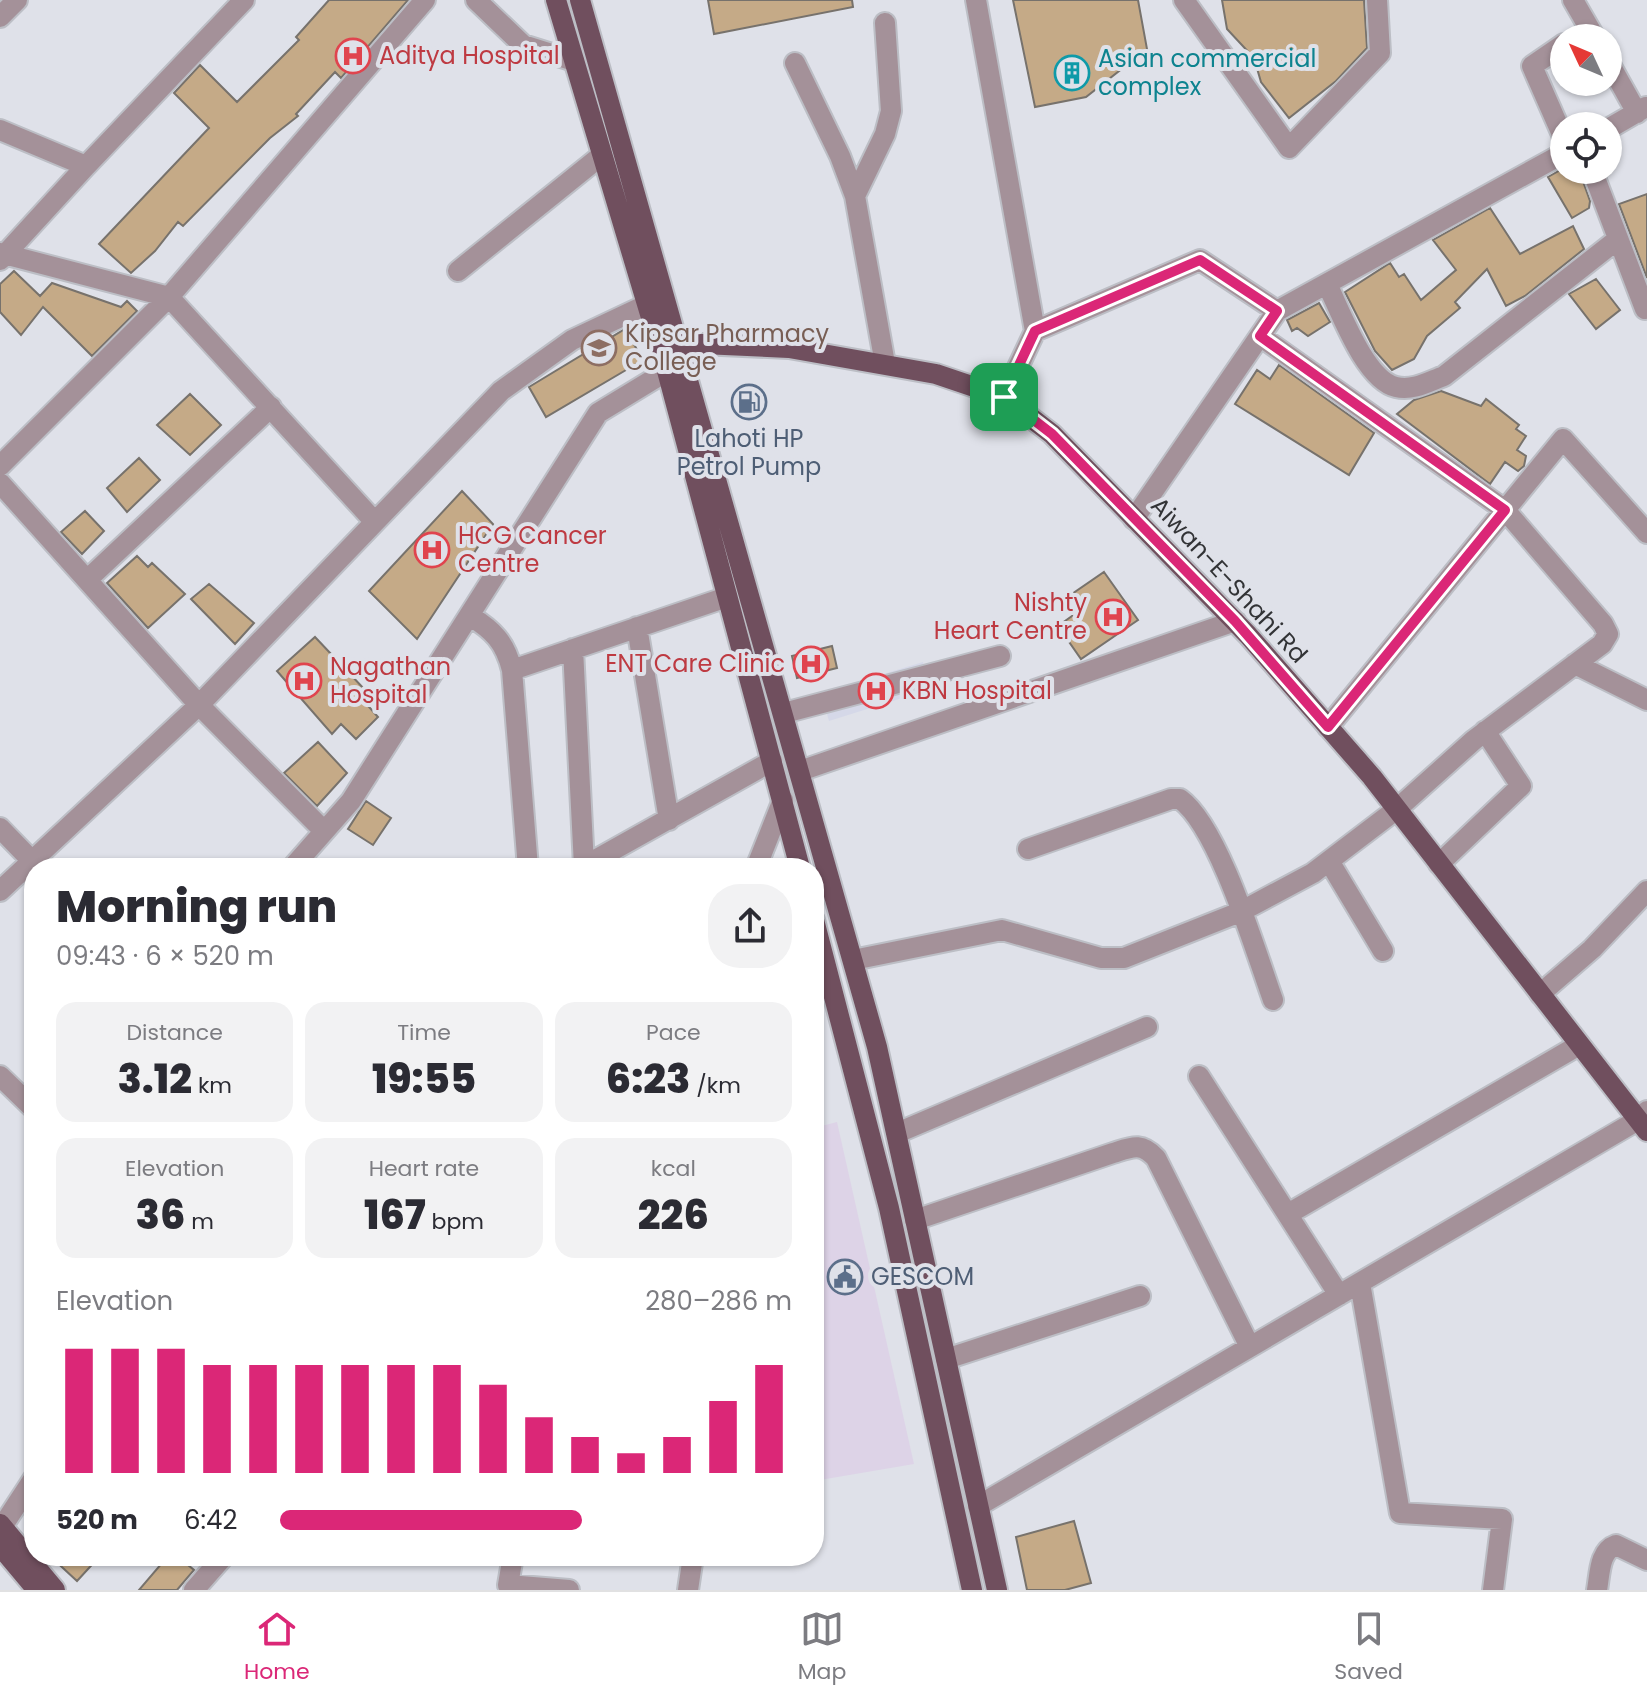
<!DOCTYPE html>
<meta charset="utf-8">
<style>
body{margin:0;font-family:Poppins,sans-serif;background:#f2f2f3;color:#2b2b33;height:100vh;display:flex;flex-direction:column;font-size:30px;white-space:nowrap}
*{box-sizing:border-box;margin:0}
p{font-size:26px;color:#7c7c81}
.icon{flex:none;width:44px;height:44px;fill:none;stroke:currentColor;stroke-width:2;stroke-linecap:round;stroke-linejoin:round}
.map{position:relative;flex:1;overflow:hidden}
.panel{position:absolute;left:24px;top:858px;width:800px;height:708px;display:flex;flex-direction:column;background:#fff;border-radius:32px;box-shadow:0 2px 6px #0004}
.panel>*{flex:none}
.needle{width:52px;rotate:314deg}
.buttons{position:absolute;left:1550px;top:24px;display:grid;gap:16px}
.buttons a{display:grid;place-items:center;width:72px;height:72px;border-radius:50%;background:#fff;box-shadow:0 2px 6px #0004;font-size:40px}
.pin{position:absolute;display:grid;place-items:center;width:68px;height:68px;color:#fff;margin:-34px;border-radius:16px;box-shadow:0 4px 12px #0006}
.round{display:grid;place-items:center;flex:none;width:84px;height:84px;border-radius:32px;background:#f2f2f3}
.headline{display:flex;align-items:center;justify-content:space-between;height:136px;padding:0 32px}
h1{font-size:44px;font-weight:800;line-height:60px}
.figures{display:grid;grid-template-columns:repeat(3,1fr);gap:12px;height:136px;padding:8px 32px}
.figures div{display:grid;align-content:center;border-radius:20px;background:#f2f2f3;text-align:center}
.figures b{font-size:40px;font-weight:800}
.figures small{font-size:22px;font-weight:400}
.figures p{font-size:22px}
.chart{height:224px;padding:16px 32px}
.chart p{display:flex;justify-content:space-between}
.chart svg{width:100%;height:144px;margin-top:8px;stroke:#db2777;stroke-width:6}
ul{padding:0 32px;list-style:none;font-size:26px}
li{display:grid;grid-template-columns:128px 96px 1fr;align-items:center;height:60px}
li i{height:20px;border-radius:10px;background:#db2777}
.tabs{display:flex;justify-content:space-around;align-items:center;height:112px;border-top:2px solid #e1e1e2;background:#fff;font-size:22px;color:#7c7c81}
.tabs a{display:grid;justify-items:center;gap:4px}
.tabs .active{color:#db2777}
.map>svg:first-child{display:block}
.commercial{fill:#ddd3e7}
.built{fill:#d5d8e8}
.building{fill:#c5aa87;stroke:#77726c;stroke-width:2}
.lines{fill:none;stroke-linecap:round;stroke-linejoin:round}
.minor-casing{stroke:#bcbec5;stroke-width:24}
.major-casing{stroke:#bcbec5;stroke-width:24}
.minor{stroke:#a49199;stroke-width:20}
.major{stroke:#704f5e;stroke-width:20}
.route-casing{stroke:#fff;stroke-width:16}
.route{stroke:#db2777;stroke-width:10}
.labels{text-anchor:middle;stroke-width:8;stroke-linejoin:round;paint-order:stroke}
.health-label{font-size:24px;fill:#be3a42;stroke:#dfe1e9;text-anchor:start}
.culture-label{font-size:24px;fill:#0d838f;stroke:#dfe1e9;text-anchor:start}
.education-label{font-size:24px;fill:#785e54;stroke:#dfe1e9;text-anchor:start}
.service-label{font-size:24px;fill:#4e5e75;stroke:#dfe1e9}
.street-label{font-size:24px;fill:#323336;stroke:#dfe1e9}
</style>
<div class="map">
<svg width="1647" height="1590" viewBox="0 0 1647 1590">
<rect width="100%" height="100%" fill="#dfe1e9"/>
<path class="commercial" d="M837 1122 914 1464 814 1481V1128Z"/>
<path class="built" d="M923 662 931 689 829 721 821 693Z"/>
<path class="building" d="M329 0H408L341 78 335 72 296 114 298 116 270 138 183 226 178 222 155 251 131 273 99 244 209 128 174 93 200 65 237 102 299 40 296 37Z
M708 0H852L853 7 714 34Z
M1013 0H1138L1147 49 1086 97 1035 107Z
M1222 0H1364L1367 48 1336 81 1289 118 1261 82 1254 58 1227 29Z
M1564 168 1579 170 1590 201 1589 208 1572 218 1548 177Z
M1647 194V278L1619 204Z
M1490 208 1520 254 1573 226 1584 249 1525 296 1506 306 1487 269 1455 302 1460 308 1427 336 1414 359 1392 370 1375 351 1345 292 1390 263 1399 277 1404 274 1421 300 1456 270 1433 240Z
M14 271 40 296 52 283 121 307 127 301 137 311 92 356 43 307 21 335 0 312V284Z
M1596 279 1620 310 1596 329 1569 294Z
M1319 303 1330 322 1308 336 1297 328 1292 331 1287 320Z
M625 329 643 360 546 417 529 387Z
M1279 365 1374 433 1349 475 1235 404 1257 370 1270 379Z
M1441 391 1481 406 1486 399 1519 425 1516 429 1526 436 1517 450 1526 456 1524 466 1518 471 1505 462 1490 484 1397 414 1414 400Z
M190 394 221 425 190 455 157 425Z
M139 458 160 480 127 512 107 488Z
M462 491 493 524 417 639 369 591Z
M85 511 104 531 82 554 61 532Z
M137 556 148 567 152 563 185 594 148 628 107 583Z
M1104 572 1138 620 1081 659 1058 626 1079 611 1069 596Z
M209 584 254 623 235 644 191 599Z
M315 637 366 691 362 699 378 717 356 739 341 724 332 734 277 671Z
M832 646 837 668 797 678 792 656Z
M318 742 347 773 317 806 284 773Z
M366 801 391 818 373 845 348 829Z
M1074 1521 1091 1583 1065 1590H1027L1016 1537Z
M50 1556H100L77 1581Z
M168 1556H177L194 1570 177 1590H139Z"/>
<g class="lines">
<g class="minor-casing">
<path id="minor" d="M476 0 523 45 574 61
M976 0 1035 331 1004 397
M1184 0 1289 148 1380 53 1377 0
M1573 0 1595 38
M0 17 17 0
M1564 44 1532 66 1564 139
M1608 61 1637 113
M795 63 840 156 855 196 885 364
M1608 129 1646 107
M0 130 86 166 244 0
M1592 170 1645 309
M855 196 885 134 891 111 885 23
M0 253 169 297 374 521
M0 260 86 166
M458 271 602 155
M1327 284C1340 310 1365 380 1396 387 1413 391 1428 382 1444 376L1618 239
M1035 331 1200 260 1277 311 1564 153
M0 466 169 297 425 0
M0 483 199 705 323 830
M1134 519 1277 311
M87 580 271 407
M470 616C493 630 505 642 512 670L528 868
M637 627 669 820
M573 649 584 866
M1575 664 1647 700
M512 670 727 597
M784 713 1000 656
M1328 727 1563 439 1647 533
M800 771 1235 621
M0 828 33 862
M1028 849 1171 799H1180C1219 827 1256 953 1273 1000
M1329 861 1383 951
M1439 864 1521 786 1485 731
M292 868 351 801 598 413 667 371
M581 868 772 761
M756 868 783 800
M0 891 199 705 501 391 572 340 646 305
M853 960 1002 930 1101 958H1124L1240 912 1313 873 1397 809 1474 740 1602 644 1608 634 1603 624 1505 510 1260 336
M1540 994 1592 949 1647 891
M0 1076 34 1109
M1199 1076 1339 1295
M897 1133 1147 1027
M1288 1214 1579 1045
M915 1220 1113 1153C1132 1147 1141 1142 1156 1158L1250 1347
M1360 1283 1400 1513 1502 1519 1493 1590
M946 1359 1140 1296
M978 1506 1638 1120 1647 1111
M0 1530 34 1478
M513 1556 508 1585 569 1590
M194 1590 224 1556
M688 1590 693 1556
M1597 1590C1600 1574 1599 1551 1616 1545L1647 1560"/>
</g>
<g class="major-casing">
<path id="major" d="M556 0 667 371 800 868
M580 0 877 1047 997 1590
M657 342 789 348 936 374 1004 397 1052 434 1248 635 1372 777 1647 1131
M814 920 889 1208 972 1590
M0 1524 55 1590
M0 1546 37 1590"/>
</g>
<use href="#minor" class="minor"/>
<use href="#major" class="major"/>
</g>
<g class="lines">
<g class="route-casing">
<path id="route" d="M1200 260 1277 311 1260 336 1505 510 1328 727 1235 621 1052 434 1004 397 1035 331Z"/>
</g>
<use href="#route" class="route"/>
</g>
<defs>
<g id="hospital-ring" transform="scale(1.8)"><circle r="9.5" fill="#dfe1e9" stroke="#e0444e" stroke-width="1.5"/><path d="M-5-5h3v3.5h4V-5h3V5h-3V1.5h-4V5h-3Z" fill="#e0444e"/></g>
<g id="building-ring" transform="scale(1.8)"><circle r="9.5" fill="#dfe1e9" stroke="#0f9aa8" stroke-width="1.5"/><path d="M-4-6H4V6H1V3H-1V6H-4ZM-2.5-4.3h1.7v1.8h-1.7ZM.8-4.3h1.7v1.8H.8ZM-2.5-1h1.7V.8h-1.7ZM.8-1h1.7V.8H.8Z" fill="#0f9aa8"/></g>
<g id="university-ring" transform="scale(1.8)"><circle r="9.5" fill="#dfe1e9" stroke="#8d6e63" stroke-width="1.5"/><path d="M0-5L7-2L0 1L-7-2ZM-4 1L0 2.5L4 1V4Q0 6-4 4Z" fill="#8d6e63"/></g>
<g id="fuel-ring" transform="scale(1.8)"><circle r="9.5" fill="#dfe1e9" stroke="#5c6f8a" stroke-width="1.5"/><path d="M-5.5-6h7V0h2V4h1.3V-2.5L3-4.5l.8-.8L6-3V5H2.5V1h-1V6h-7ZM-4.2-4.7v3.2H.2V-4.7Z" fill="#5c6f8a"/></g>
<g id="civic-ring" transform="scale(1.8)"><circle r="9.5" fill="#dfe1e9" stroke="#5c6f8a" stroke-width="1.5"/><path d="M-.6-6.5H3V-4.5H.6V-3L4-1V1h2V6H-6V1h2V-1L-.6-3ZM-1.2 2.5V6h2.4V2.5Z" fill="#5c6f8a"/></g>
</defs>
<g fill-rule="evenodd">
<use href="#hospital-ring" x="353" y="56"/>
<use href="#building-ring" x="1072" y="73"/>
<use href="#university-ring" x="599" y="348"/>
<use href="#fuel-ring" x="749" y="402"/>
<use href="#hospital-ring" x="432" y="550"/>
<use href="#hospital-ring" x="1113" y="617"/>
<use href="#hospital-ring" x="811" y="664"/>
<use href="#hospital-ring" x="304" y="681"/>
<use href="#hospital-ring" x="876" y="691"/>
<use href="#civic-ring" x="845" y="1277"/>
</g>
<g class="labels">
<g class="health-label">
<text x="379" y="64">Aditya Hospital</text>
<text x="458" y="544">HCG Cancer<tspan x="458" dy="28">Centre</tspan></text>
<text x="1087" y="611" text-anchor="end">Nishty<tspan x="1087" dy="28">Heart Centre</tspan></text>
<text x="785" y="672" text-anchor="end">ENT Care Clinic</text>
<text x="330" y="675">Nagathan<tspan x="330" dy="28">Hospital</tspan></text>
<text x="902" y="699">KBN Hospital</text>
</g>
<g class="culture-label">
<text x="1098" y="67">Asian commercial<tspan x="1098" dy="28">complex</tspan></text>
</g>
<g class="education-label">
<text x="625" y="342">Kipsar Pharmacy<tspan x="625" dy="28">College</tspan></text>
</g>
<g class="service-label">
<text x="749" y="447">Lahoti HP<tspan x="749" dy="28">Petrol Pump</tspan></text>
<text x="871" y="1285" text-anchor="start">GESCOM</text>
</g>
<g class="street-label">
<text transform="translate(1229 580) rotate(47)" y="8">Aiwan-E-Shahi Rd</text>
</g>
</g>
</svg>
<div class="buttons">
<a><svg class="needle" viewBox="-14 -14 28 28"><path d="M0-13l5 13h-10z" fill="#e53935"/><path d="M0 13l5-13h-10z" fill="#7c7c81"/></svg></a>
<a><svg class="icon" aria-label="locate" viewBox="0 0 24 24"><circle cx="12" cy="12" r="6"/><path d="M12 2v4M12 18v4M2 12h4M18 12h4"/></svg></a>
</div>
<div class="pin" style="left:1004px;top:397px;background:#1e9e55"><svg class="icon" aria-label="arrive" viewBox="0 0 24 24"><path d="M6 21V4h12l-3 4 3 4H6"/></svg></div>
<section class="panel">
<div class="headline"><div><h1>Morning run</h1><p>09:43 · 6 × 520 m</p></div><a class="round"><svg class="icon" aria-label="share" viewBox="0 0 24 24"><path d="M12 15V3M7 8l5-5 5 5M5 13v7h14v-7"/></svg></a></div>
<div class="figures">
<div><p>Distance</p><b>3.12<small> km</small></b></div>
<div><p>Time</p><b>19:55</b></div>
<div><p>Pace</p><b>6:23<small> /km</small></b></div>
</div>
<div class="figures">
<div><p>Elevation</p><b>36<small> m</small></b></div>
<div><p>Heart rate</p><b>167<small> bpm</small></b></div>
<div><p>kcal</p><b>226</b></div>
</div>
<div class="chart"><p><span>Elevation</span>280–286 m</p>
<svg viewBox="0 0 160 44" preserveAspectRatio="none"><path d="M5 44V6M15 44V6M25 44V6M35 44V11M45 44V11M55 44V11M65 44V11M75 44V11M85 44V11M95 44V17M105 44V27M115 44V33M125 44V38M135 44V33M145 44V22M155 44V11"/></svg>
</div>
<ul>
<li><b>520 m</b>6:42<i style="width:59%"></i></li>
</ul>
</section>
</div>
<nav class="tabs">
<a class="active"><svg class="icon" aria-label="home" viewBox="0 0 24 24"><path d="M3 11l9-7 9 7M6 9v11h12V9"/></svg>Home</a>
<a><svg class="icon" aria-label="map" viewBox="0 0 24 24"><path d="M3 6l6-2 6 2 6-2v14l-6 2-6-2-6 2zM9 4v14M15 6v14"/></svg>Map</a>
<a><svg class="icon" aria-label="saved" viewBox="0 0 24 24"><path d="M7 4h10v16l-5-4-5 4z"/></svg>Saved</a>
</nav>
